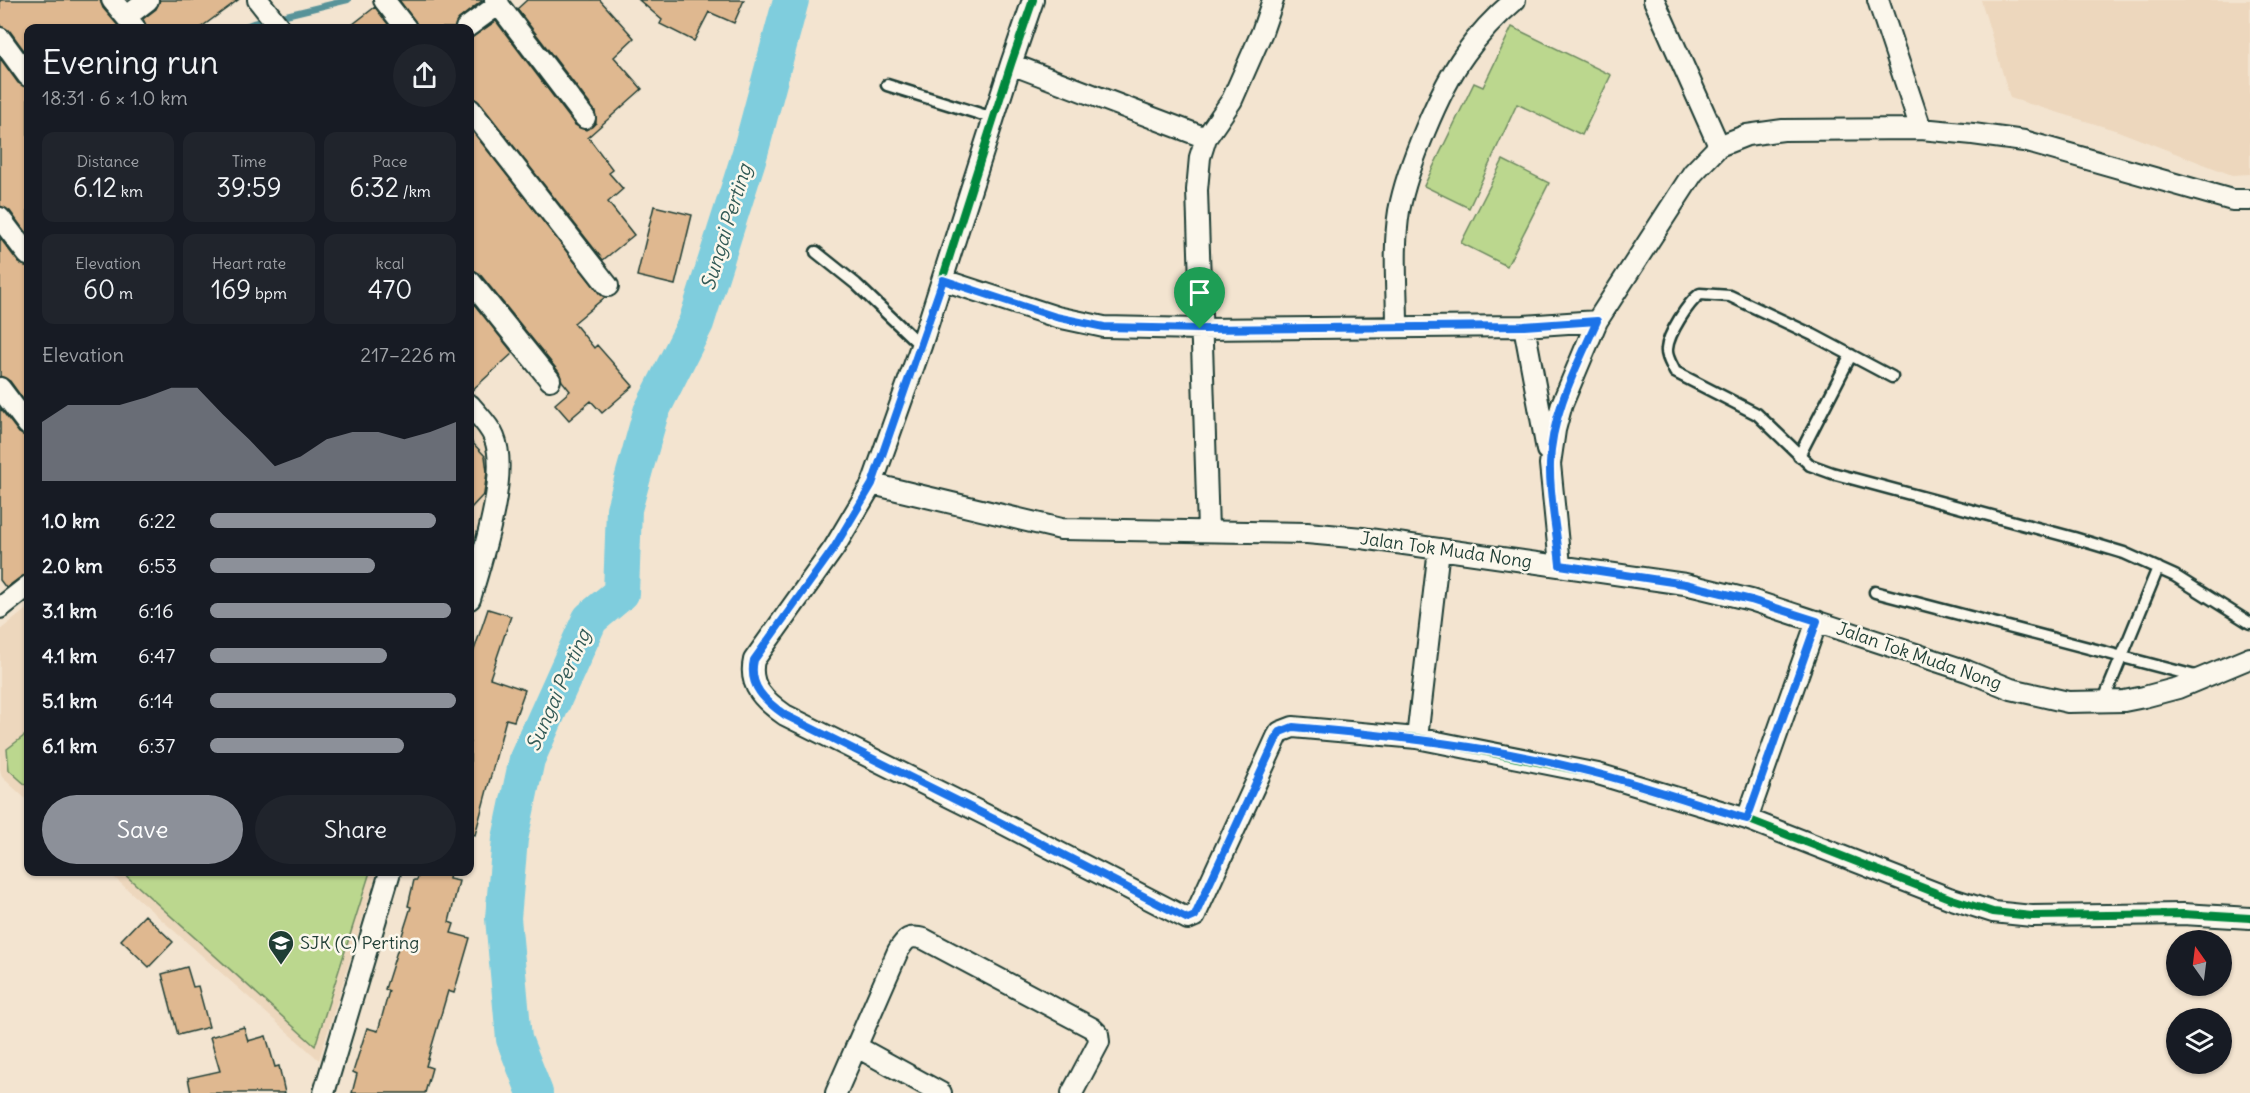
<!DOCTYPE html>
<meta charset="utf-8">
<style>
body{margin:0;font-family:Delius,sans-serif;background:#20242c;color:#f1f3f6;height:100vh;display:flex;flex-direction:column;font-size:22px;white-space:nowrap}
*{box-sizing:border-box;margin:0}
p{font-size:20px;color:#9ea1a6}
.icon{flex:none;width:33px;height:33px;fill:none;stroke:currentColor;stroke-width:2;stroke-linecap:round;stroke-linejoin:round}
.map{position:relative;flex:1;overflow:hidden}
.sheet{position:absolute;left:24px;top:24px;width:450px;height:852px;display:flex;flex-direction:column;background:#171b24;border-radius:12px;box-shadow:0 2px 4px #0004}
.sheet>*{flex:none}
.needle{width:39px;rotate:346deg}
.controls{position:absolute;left:2166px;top:930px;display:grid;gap:12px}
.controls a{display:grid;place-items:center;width:66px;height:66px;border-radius:50%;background:#171b24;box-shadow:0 2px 4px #0004;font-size:30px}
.pin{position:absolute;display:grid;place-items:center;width:51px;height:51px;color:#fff;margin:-62px -26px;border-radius:50% 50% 50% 0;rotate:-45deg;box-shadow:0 0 6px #0007}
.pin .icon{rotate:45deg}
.round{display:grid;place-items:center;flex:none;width:63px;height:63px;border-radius:32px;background:#20242c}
.headline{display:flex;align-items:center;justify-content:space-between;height:102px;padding:0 18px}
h1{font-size:33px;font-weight:600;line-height:45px}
.stats{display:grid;grid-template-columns:repeat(3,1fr);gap:9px;height:102px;padding:6px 18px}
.stats div{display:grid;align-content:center;border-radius:12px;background:#20242c;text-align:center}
.stats b{font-size:26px;font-weight:600}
.stats small{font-size:16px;font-weight:400}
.stats p{font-size:16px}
.chart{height:168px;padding:12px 18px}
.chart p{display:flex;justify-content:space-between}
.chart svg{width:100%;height:108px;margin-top:6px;fill:#8c9099;opacity:.7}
.primary-button{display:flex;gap:12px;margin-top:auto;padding:12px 18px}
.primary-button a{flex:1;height:69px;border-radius:36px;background:#8c9099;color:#fff;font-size:24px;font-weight:600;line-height:69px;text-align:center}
.primary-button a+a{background:#20242c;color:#f1f3f6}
ul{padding:0 18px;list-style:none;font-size:20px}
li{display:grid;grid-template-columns:96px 72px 1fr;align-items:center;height:45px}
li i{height:15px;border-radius:8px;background:#8c9099}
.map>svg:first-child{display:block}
.built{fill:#edd7bd}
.green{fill:#bbd78e;stroke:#6d8a61;stroke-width:1.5}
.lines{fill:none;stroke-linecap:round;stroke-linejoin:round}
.stream{stroke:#599399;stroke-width:6}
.river{stroke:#7fcddd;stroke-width:36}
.building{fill:#dfb890;stroke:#1f3d34;stroke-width:1.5}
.service-casing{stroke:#1f3d34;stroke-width:15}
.minor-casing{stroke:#1f3d34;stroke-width:24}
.service{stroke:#fbf7ec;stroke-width:10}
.minor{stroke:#fbf7ec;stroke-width:20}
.cycleway-casing{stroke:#fbf7ec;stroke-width:11}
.cycleway{stroke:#00873e;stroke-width:8}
.route-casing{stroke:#fff;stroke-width:12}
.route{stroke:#1a73e8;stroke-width:8}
.labels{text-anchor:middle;stroke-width:5;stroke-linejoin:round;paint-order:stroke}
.street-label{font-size:18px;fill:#1f3d34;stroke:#fbf7ec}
.poi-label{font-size:18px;fill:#1f3d34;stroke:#fbf7ec;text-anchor:start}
.water-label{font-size:20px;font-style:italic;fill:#325a56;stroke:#fbf7ec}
</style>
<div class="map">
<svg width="2250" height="1093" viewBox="0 0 2250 1093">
<rect width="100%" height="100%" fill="#f3e4d0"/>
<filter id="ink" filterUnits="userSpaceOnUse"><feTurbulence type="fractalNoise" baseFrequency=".0167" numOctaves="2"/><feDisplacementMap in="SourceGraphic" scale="12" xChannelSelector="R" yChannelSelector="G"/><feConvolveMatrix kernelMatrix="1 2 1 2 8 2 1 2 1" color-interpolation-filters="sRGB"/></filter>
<g filter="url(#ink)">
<path class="built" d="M1981 0H2250V174L2232 175 2118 131 2010 98Z
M470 424 490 445 489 494 470 575Z
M28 608V801L2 777 0 769V630Z
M108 872H377L319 1060Z"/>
<path class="green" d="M1512 27 1611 75 1582 135 1517 104 1469 208 1424 186 1474 83 1483 87Z
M1503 160 1549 183 1507 266 1461 243Z
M28 733V787L9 770 7 749Z
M122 872H370L315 1046Z"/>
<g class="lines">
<path class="stream" d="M240 28 253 23 348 0"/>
<path class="river" d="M535 1093 514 1039 503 918 510 839 527 759 590 619 621 593 624 509 651 412 696 323 750 153 791 0"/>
</g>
<path class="building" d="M0 0H100L103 8 120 28H28V56L10 31 0 26Z
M160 0H238L200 28H147L143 19 156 9Z
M399 0H483L459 19 454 28H418L415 21Z
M527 0H600L634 38 614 57 642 89 588 137 613 170 609 173 623 189 608 202 634 235 603 260 479 102 470 97V39L496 21 575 125 586 130 596 123 595 111 517 9Z
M639 0H744L734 23 709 12 694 41 660 24 662 20Z
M375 7 391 28H348Z
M0 58 18 83 28 88V236L10 211 0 206Z
M470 128 599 293 605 297 574 323 594 348 597 345 633 386 602 413 591 401 569 420 555 404 570 391 562 381 559 372 479 273 470 269Z
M654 206 692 215 675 285 637 276Z
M0 238 19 263 28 267V406L10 381 0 376Z
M470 299 513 353 470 392Z
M0 408 19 433 28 437V574L21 577 6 588 0 580Z
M470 440 485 456 487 472 484 494 470 509Z
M488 609 511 616 490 678 525 690 514 721 506 719 475 835 470 834V662Z
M419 872H450L449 879 459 881 449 922 454 924 451 933 470 938 454 993 448 991 426 1066 432 1068 425 1093H352L357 1074 353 1072 367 1028 378 1031 389 991 385 989 411 907 408 906 414 880H417Z
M145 915 173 942 149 967 121 940Z
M187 967 193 987 198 986 209 1027 178 1035 162 974Z
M244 1027 248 1041 266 1036 275 1067 279 1066 285 1093H191L188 1078 220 1071 210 1037Z"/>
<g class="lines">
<g class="service-casing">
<path id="service" d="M887 85 993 118
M816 252 856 284 921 346
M1892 377 1813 335 1730 296 1700 294C1688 303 1668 334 1667 349 1666 357 1672 365 1675 372L1757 414 1810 465 1832 473 2074 538 2124 553 2175 576 2250 623
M1799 456 1851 355
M1875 592 2199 677
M2103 702 2158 568"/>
</g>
<g class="minor-casing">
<path id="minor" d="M112 0 135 28
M258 0 280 28
M384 0 406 28
M495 0 585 118
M1033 0 1011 64 921 346 872 484 834 548 754 660C748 686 765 701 785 715L998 821 1188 919 1195 916 1197 911 1277 737 1280 732 1293 727 1417 738 1598 774 1747 819 1949 898 1993 912 2032 916 2183 914 2250 918
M1654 0 1719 146
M1878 0 1921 129
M126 17 148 0
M466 28 499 4
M0 38 28 76
M1011 64 1206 138
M470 109 608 286
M0 218 28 255
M943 280 1057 317 1104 327 1200 329 1524 326 1597 321
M470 281 550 380
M1397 326C1397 289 1393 248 1399 211 1407 168 1439 90 1465 54 1479 34 1496 16 1515 0
M1524 326 1547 450
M0 388 28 425
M470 405C478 415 489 425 494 437 510 474 481 561 470 599
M872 484 1061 529 1307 533 1362 538 1685 584 1751 600 1967 671 2011 689 2068 702 2124 701 2144 697 2178 688 2250 658
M1208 530 1197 190 1200 157 1206 138 1232 100 1262 32 1273 0
M1560 565 1550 464 1555 430 1562 404 1597 321 1693 173 1719 146 1747 135 1783 130 1921 129 1973 134 2024 141 2232 200H2250
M0 608 28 586
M1417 738 1439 549
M1747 819 1817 621
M857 1047 941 1093
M324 1093 390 872
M836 1093 898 951C906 938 909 935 924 939L1092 1028 1098 1034 1099 1042 1072 1093"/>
</g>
<use href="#service" class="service"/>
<use href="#minor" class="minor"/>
<g class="cycleway-casing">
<path id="cycleway" d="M1033 0 1011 64 921 346 872 484 834 548 754 660C748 686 765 701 785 715L998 821 1188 919 1195 916 1197 911 1277 737 1280 732 1293 727 1417 738 1598 774 1747 819 1949 898 1993 912 2032 916 2183 914 2250 918"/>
</g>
<use href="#cycleway" class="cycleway"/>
</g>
</g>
<g class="lines" filter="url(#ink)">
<g class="route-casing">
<path id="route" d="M943 280 1056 317 1104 327 1200 329 1524 326 1597 321C1577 366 1551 414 1550 464 1549 497 1557 532 1560 565L1685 584 1751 600 1817 621 1747 819C1698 804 1649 787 1599 774 1499 747 1396 736 1293 727L1280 732 1277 737 1197 911 1195 916 1188 919 998 821 785 715C765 701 748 686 754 660L834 548 872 484Z"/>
</g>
<use href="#route" class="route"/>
</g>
<defs>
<g id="school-pin" transform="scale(1.35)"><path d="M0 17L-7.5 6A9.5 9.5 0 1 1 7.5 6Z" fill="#1f3d34" stroke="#fbf7ec"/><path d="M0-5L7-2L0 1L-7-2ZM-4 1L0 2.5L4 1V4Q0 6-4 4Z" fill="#fff"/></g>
</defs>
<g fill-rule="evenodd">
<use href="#school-pin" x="281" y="943"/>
</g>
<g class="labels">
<g class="street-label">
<text transform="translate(1446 550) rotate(8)" y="6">Jalan Tok Muda Nong</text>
<text transform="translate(1919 656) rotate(19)" y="6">Jalan Tok Muda Nong</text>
</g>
<g class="poi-label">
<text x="300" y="949">SJK (C) Perting</text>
</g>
<g class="water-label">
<text transform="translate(726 227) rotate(-73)" y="7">Sungai Perting</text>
<text transform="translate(558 690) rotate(-66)" y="7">Sungai Perting</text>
</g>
</g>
</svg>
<div class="controls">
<a><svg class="needle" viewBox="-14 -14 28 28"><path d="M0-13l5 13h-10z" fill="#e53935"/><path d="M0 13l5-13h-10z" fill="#9ea1a6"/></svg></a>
<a><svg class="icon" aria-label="layers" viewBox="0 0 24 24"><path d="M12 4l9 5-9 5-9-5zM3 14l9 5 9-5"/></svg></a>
</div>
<div class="pin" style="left:1200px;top:329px;background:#1e9e55"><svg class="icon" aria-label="arrive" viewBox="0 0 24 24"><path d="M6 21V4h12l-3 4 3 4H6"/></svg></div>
<section class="sheet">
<div class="headline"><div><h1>Evening run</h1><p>18:31 · 6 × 1.0 km</p></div><a class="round"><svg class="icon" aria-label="share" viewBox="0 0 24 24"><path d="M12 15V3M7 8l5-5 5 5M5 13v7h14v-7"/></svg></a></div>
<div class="stats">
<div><p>Distance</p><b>6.12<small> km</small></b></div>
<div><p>Time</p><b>39:59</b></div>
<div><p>Pace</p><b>6:32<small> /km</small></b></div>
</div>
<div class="stats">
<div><p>Elevation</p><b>60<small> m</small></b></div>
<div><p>Heart rate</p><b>169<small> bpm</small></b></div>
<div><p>kcal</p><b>470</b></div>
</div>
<div class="chart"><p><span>Elevation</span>217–226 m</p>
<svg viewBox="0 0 160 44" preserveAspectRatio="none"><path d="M0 44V20L10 13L20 13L30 13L40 10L50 6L60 6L70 17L80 27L90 38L100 34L110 27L120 24L130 24L140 27L150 24L160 20V44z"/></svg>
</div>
<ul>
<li><b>1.0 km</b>6:22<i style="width:92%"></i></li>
<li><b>2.0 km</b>6:53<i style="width:67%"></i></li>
<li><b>3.1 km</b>6:16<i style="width:98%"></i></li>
<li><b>4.1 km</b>6:47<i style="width:72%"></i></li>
<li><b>5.1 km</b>6:14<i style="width:100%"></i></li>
<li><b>6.1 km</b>6:37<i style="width:79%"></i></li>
</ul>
<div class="primary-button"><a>Save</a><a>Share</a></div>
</section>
</div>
